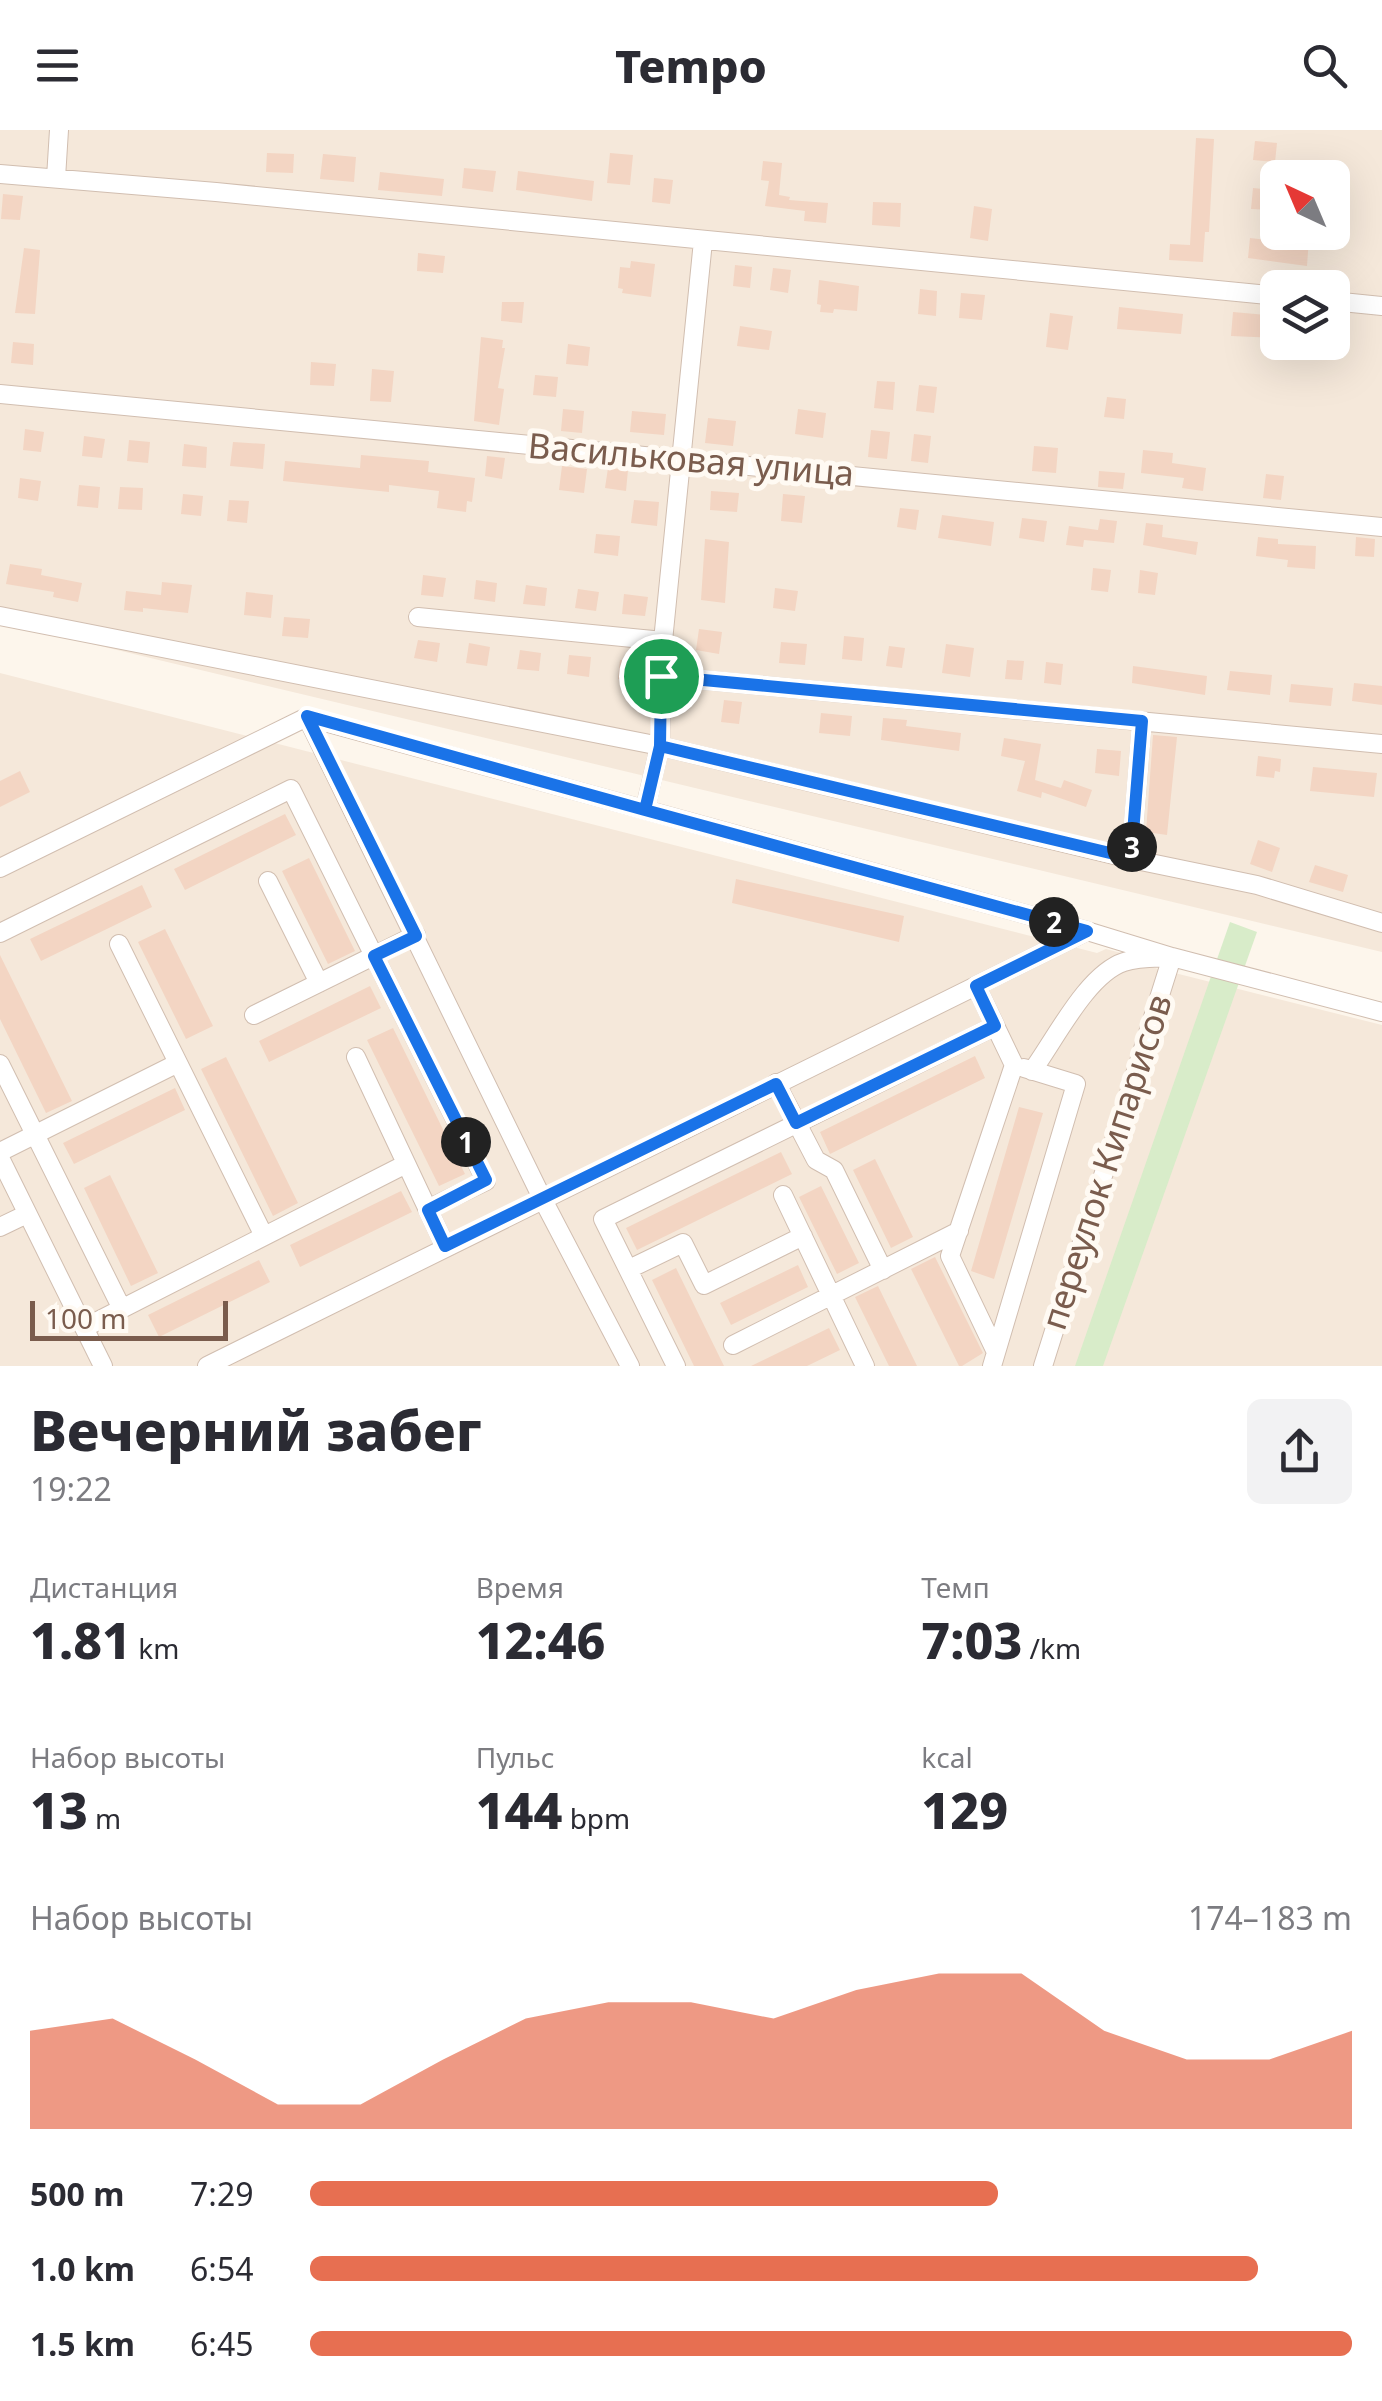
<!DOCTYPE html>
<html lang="ru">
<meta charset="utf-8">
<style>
body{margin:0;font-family:"Noto Sans",sans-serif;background:#f2f2f3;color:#2b2b33;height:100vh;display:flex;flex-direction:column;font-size:38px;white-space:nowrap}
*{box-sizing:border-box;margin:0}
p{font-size:32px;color:#7c7c81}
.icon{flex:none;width:55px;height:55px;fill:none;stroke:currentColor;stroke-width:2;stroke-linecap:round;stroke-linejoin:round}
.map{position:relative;height:1236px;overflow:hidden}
.sheet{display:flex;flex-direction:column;background:#fff;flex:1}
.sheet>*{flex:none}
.needle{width:65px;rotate:316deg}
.fabs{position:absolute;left:1260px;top:30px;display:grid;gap:20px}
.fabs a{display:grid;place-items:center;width:90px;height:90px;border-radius:15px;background:#fff;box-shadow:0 10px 40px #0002;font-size:50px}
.scale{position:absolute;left:30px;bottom:25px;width:198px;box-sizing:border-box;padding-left:10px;border:5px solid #7a5c4d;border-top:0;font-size:28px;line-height:35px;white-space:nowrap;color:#7a5c4d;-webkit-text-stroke:8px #fffaf3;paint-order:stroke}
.pin{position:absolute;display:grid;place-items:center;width:85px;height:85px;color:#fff;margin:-42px;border:5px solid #fff;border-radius:50%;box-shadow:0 2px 10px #0007}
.km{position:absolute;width:50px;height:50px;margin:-25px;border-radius:50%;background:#222;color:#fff;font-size:28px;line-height:50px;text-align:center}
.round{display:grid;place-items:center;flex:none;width:105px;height:105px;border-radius:15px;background:#f2f2f3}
.summary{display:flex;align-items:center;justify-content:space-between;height:170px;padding:0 30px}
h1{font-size:55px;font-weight:800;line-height:75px}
.stats{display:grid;grid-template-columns:repeat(3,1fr);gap:15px;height:170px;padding:10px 30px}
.stats div{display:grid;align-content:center}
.stats b{font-size:50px;font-weight:800}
.stats small{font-size:28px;font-weight:400}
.stats p{font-size:28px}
.chart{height:280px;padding:20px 30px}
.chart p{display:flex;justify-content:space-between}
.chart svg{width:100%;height:180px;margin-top:10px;fill:#e76f51;opacity:.7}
ul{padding:0 30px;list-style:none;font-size:32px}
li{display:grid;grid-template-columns:160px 120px 1fr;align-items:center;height:75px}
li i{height:25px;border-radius:12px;background:#e76f51}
header{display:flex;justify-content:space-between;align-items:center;height:130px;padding:0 30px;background:#fff;font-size:45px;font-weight:800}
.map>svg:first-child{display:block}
.residential{fill:#f5e8da;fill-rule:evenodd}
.green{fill:#d8ecc9}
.building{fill:#f3d5c3}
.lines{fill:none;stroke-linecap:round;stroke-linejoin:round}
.minor-casing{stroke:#d1beb0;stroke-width:20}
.minor{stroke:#fff;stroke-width:18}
.route-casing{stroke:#fff;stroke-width:20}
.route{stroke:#1a73e8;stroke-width:12}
.labels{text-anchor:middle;stroke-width:10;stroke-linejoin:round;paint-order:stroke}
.street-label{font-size:35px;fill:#7a5c4d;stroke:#fffaf3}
</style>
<header><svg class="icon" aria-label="menu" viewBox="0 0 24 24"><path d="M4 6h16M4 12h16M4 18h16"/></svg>Tempo<svg class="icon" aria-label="search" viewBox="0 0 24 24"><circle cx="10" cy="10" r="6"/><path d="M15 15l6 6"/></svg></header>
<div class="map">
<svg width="1382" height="1236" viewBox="0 0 1382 1236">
<rect width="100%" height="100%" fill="#fdf6ec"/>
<path class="residential" d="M0 0H1382V822L0 492ZM1278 48H1332V102H1278ZM1278 158H1332V212H1278Z
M0 543 1097 823 1106 819 1152 831 1151 837 1382 895V1236H0Z"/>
<path class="green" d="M1230 792 1257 802 1103 1236H1075Z"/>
<path class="building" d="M1196 8 1214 9 1209 102H1205L1203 132 1169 130 1170 114 1190 115Z
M1255 11 1277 13 1275 32 1253 30Z
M267 23 294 24 293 43 266 42Z
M610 23 633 25 630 55 607 53Z
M323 24 356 27 354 52 320 49Z
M763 31 782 33 779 65 790 67 789 70 828 73 826 93 804 91 805 81 765 76 769 51 761 50Z
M464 38 496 41 493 62 462 58Z
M518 41 594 51 592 71 516 60Z
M380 42 444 49 442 66 378 60Z
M654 48 673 50 670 74 652 72Z
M1253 58 1273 60 1271 80 1251 79Z
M3 64 23 66 20 90 1 89Z
M873 72 901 73 900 97 872 95Z
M974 76 992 79 988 111 970 108Z
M1287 107 1309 108 1307 136 1248 128 1250 108 1286 112Z
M24 118 40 120 35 184 15 183Z
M418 123 445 126 443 143 417 141Z
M631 131 655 134 651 167 622 163 623 159 618 158 620 137 630 138Z
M735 135 752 137 750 158 733 156Z
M773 138 791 140 788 163 770 160Z
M819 150 859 156 857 181 834 179 833 183 820 182 821 175 817 174Z
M920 159 937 161 936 186 918 184Z
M961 163 985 165 982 190 959 188Z
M502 172H524L522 193 501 191Z
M1119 177 1183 184 1181 204 1117 199Z
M1233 182 1278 186V208L1231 206Z
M1050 183 1073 186 1068 220 1046 217Z
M740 196 772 201 769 220 737 216Z
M481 207 503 210 502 218H505L498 258 504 259 499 295 474 291Z
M13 212 34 214 33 235 11 233Z
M568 214 590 217 588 236 566 234Z
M311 232 336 234 334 256 310 255Z
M372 239 394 241 391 272 370 271Z
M535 245 558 247 556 267 533 265Z
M877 251 895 252 893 280 874 278Z
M919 255 937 257 934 283 916 281Z
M1107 267 1126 269 1124 289 1104 287Z
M563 279 584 281 582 303 561 301Z
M798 279 826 283 823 308 795 304Z
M632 281 666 284 664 305 630 302Z
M708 288 736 291 733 316 705 313Z
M25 299 44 302 41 322 23 320Z
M871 300 890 302 887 329 868 327Z
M914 304 931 306 928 333 911 331Z
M84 306 105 309 102 328 82 326Z
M129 310 150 312 148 333 127 331Z
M233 312 265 314 263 339 230 336Z
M184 314 207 317 206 338 182 336Z
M1034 316 1058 318 1056 343 1032 341Z
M1143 320 1173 323 1172 333 1206 338 1203 361 1182 358 1184 348 1141 343Z
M361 325 429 331 428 342 475 348 472 372 467 371 466 382 437 378 439 361 389 355V362L283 351 285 331 360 338Z
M487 326 505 328 502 349 485 346Z
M562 336 587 339 584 363 559 360Z
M608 338 628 340 626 361 605 358Z
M1099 341 1125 343 1123 359 1098 357Z
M1266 344 1284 346 1281 370 1263 368Z
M20 348 41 351 38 371 18 368Z
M79 355 100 357 98 378 77 376Z
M120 357 143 358 142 380 118 379Z
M711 361 739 363 737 382 710 380Z
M183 364 203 366 201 386 181 384Z
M783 364 805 366 802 393 781 391Z
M229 370 249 371 247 393 227 391Z
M634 370 659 372 657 396 631 393Z
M900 378 919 380 916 400 897 397Z
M942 385 994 392 991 416 938 408Z
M1022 388 1047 391 1044 412 1019 408Z
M1100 389 1117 391 1114 413 1084 410 1083 417 1066 415 1069 396 1098 400Z
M1146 393 1163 395 1162 407 1198 412 1196 425 1143 415Z
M596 404 620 406 618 426 594 423Z
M1258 407 1278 409V414L1316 416 1315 439 1287 437 1288 430 1256 426Z
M1356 407 1375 409 1374 427 1355 426Z
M705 409 729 412 725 473 701 470Z
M10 434 42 439 41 445 82 453 78 472 53 467 54 462 6 454Z
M1093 438 1111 440 1108 462 1091 460Z
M1140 440 1158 443 1155 465 1138 463Z
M423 445 446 448 443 467 421 465Z
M476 450 497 453 495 472 474 469Z
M162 452 192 455 188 483 143 478V482L124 480 126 461 161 465Z
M526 455 547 458 545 476 523 474Z
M775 458 798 461 795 481 773 478Z
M578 459 599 462 596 481 575 478Z
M246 462 273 465 271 488 244 485Z
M624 464 648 467 645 486 622 484Z
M284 487 310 489 308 508 282 506Z
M699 499 722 502 719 524 696 520Z
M844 506 864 508 862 531 842 529Z
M418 510 440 513 437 532 414 528Z
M781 512 807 514 805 535 779 533Z
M469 513 490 517 487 536 466 533Z
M946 514 974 518 970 547 942 543Z
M889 516 905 518 902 538 886 536Z
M520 520 541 523 539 541 517 539Z
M569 525 591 527 589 547 567 544Z
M620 530 642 532 640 551 618 549Z
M1007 530 1024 531 1022 550 1005 549Z
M1046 532 1063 534 1061 555 1044 553Z
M1133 536 1207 546 1205 565 1132 553Z
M1230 541 1272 545 1270 565 1227 560Z
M1354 553 1382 556V575L1352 571Z
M1291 554 1333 558 1331 576 1289 572Z
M724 570 742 572 739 594 721 592Z
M821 583 852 586 850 606 819 603Z
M883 588 907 590 906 596 961 603 959 621 881 610Z
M1153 605 1177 607 1167 705 1146 702Z
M1004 608 1041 614 1035 650 1061 658 1064 650 1092 660 1086 677 1042 662 1041 668 1017 661 1025 631 1001 626Z
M1097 619 1121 621 1119 646 1095 643Z
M1258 626 1281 629 1280 642 1275 641 1274 648 1256 646Z
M1313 637 1377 643 1374 667 1310 661Z
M20 641 30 662 0 677V651Z
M285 684 296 705 185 760 174 739Z
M1258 710 1280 718 1272 742 1250 734Z
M309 728 355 821 328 834 282 741Z
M1315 735 1348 745 1343 762 1309 752Z
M736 749 904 786 899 812 732 773Z
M142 755 152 777 41 831 30 809Z
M165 799 213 896 186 909 138 812Z
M0 825 72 971 46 983 0 889Z
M370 856 381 878 269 932 259 911Z
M393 898 465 1044 439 1056 367 910Z
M975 926 985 948 830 1024 820 1002Z
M226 927 298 1073 273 1086 201 939Z
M175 958 185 980 74 1034 63 1013Z
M1019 977 1043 983 994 1149 971 1141Z
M781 1022 792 1044 637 1120 626 1098Z
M875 1029 913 1107 891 1118 853 1040Z
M110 1045 158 1143 131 1156 84 1058Z
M821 1056 859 1133 837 1144 799 1067Z
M401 1061 412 1082 300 1137 290 1115Z
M935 1127 983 1223 962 1236H959L911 1139Z
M259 1130 270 1152 159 1207 148 1185Z
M798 1135 808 1157 731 1195 720 1173Z
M676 1138 724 1236H694L652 1150Z
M878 1156 917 1236H889L855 1167Z
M829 1198 840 1220 807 1236H751Z"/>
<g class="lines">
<g class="minor-casing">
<path id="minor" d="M0 44 216 62 1278 166
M56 48 59 0
M1332 171 1382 176
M0 264 1382 397
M0 486 660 616 1131 729 1257 755 1382 793
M418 487 663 511
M661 546 1382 614
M307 587 1087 801 1172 827
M307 587 542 1068 630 1236
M645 679 660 616 663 511 703 111
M1131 729 1142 591
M0 738 307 587
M268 751 319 853
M0 803 291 659 486 1051 428 1079
M119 814 264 1106
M976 856 1014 935 950 1126 996 1222
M254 885 416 805
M356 927 445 1116
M0 934 122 1179
M1032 941C1055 910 1087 844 1124 832 1139 827 1156 828 1172 827L1382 882
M776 953 816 1030 834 1040 883 1140
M0 1022 178 933
M0 1028 103 1236
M783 1065 865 1236
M0 1097 27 1084
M629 1139 683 1113 704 1155 803 1106
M84 1198 406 1034
M733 1215 959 1101
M207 1236 1087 801
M676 1236 603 1089 995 896
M992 1236 1076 954 1024 938
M1043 1236 1172 827"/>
</g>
<use href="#minor" class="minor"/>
</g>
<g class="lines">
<g class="route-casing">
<path id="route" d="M661 546 660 616 645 680 307 586 416 806 374 826 486 1050 428 1080 445 1116 776 954 796 993 995 896 976 856 1087 801 645 680 660 616 1131 728 1142 591 661 546"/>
</g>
<use href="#route" class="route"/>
</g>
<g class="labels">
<g class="street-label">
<text transform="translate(691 330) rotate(5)" y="12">Васильковая улица</text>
<text transform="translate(1107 1032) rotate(-72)" y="12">переулок Кипарисов</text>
</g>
</g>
</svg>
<div class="fabs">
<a><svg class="needle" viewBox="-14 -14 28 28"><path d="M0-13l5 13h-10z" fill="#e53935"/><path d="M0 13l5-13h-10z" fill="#7c7c81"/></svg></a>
<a><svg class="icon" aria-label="layers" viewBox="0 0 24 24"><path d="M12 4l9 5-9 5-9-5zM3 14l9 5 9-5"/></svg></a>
</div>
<div class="scale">100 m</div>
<div class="pin" style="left:661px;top:546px;background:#1e9e55"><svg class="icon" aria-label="arrive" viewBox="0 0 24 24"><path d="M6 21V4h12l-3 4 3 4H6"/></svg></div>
<b class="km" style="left:466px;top:1012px">1</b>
<b class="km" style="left:1054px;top:792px">2</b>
<b class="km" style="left:1132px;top:717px">3</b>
</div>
<section class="sheet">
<div class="summary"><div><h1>Вечерний забег</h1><p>19:22</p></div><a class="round"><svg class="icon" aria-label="share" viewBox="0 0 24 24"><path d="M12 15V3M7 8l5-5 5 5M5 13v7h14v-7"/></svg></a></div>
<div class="stats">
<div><p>Дистанция</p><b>1.81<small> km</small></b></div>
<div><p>Время</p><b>12:46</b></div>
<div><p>Темп</p><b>7:03<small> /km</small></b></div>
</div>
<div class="stats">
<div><p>Набор высоты</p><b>13<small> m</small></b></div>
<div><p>Пульс</p><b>144<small> bpm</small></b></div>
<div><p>kcal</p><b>129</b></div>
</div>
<div class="chart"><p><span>Набор высоты</span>174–183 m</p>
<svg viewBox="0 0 160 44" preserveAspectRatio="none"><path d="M0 44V20L10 17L20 27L30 38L40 38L50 27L60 17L70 13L80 13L90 17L100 10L110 6L120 6L130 20L140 27L150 27L160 20V44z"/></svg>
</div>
<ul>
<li><b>500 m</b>7:29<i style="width:66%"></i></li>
<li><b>1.0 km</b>6:54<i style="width:91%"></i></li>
<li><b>1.5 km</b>6:45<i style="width:100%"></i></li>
</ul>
</section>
